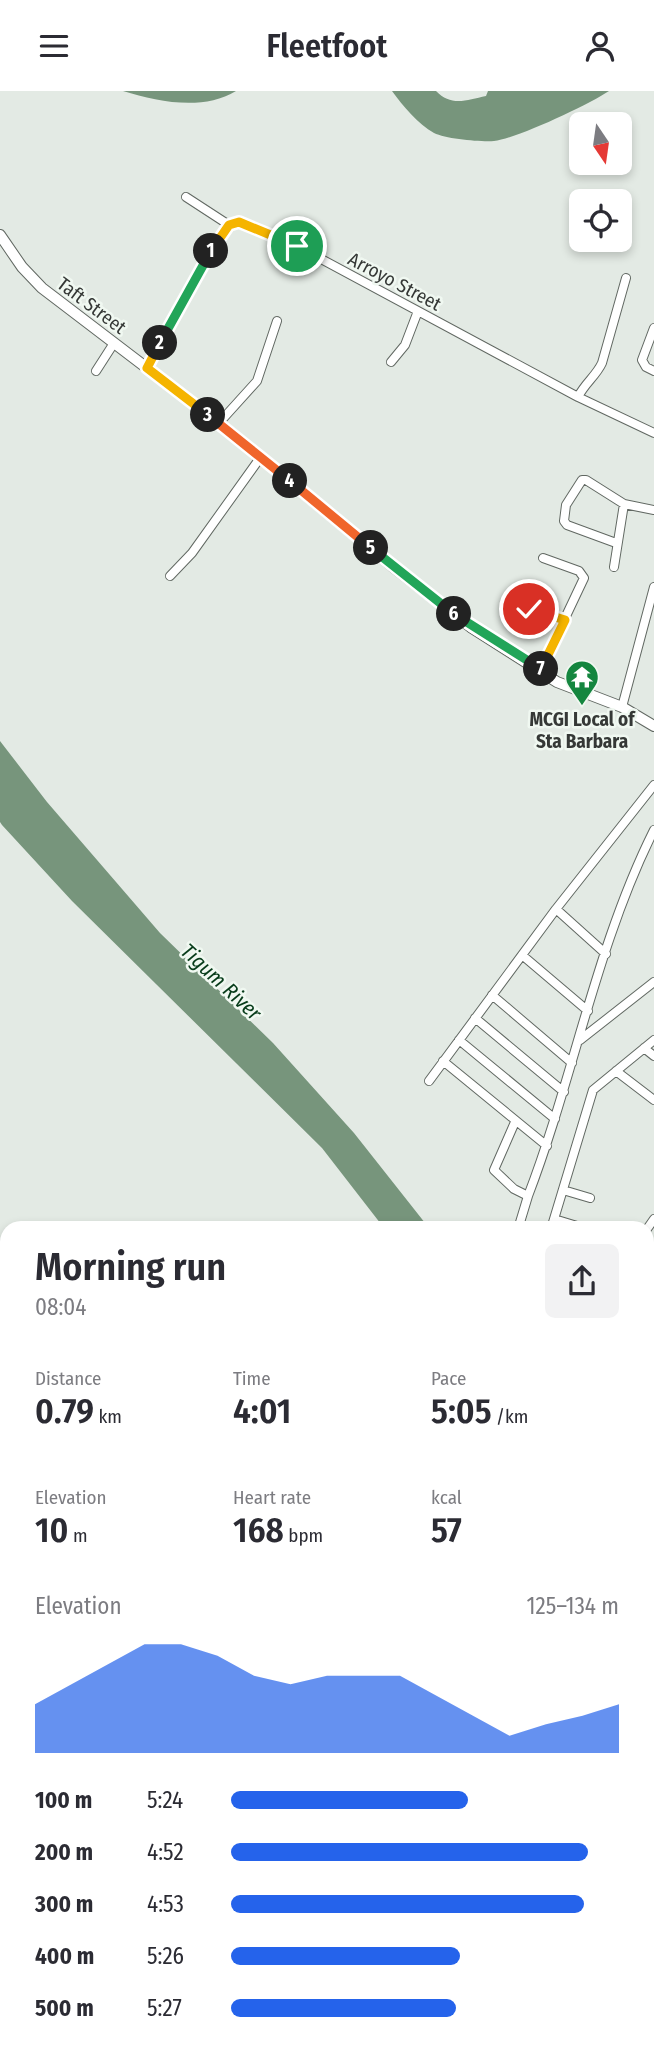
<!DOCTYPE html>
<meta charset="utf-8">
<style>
body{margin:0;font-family:"Fira Sans Condensed",sans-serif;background:#f2f2f3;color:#2b2b33;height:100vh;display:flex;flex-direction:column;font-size:26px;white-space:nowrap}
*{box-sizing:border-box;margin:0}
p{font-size:23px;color:#7c7c81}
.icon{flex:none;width:38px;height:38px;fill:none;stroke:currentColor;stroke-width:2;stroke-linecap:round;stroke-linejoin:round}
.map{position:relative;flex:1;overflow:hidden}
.drawer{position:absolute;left:0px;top:1130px;width:654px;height:831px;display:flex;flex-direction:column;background:#fff;border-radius:21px 21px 0 0;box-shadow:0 4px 10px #0003}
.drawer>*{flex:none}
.needle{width:46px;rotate:167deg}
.controls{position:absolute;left:569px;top:21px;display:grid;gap:14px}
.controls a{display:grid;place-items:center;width:63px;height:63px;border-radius:10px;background:#fff;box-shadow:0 4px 10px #0003;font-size:35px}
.pin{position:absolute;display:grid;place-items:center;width:60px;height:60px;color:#fff;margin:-30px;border:4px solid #fff;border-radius:50%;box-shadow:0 2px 7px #0007}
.km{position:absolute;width:35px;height:35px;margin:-18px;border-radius:50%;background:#222;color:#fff;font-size:19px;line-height:35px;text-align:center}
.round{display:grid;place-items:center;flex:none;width:74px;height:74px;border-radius:10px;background:#f2f2f3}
.headline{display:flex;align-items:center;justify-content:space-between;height:119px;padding:0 35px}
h1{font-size:38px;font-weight:600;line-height:52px}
.metrics{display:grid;grid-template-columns:repeat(3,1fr);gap:10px;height:119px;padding:7px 35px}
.metrics div{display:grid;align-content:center}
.metrics b{font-size:35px;font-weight:600}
.metrics small{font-size:19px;font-weight:400}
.metrics p{font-size:19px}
.chart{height:196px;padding:14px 35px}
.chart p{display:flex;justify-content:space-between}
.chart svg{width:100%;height:126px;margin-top:7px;fill:#2563eb;opacity:.7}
ul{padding:0 35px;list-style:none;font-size:23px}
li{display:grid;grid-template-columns:112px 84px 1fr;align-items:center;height:52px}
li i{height:18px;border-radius:9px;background:#2563eb}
header{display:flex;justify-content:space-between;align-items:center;height:91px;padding:0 35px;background:#fff;font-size:32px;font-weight:600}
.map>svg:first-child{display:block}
.water{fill:#77957c}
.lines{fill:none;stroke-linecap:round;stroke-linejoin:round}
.canal{stroke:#77957c;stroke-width:7}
.minor-casing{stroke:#616862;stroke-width:10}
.major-casing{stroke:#616862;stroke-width:12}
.minor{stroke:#fff;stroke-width:8}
.major{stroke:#fff;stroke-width:10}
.split-1-casing{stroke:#fff;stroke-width:14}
.split-2-casing{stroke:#fff;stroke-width:14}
.split-3-casing{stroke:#fff;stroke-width:14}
.split-4-casing{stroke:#fff;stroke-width:14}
.split-5-casing{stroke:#fff;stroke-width:14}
.split-6-casing{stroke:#fff;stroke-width:14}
.split-7-casing{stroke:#fff;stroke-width:14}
.split-8-casing{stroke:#fff;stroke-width:14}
.split-1{stroke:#f5b400;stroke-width:9}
.split-2{stroke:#22a559;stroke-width:9}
.split-3{stroke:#f5b400;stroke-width:9}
.split-4{stroke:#f0652b;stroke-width:9}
.split-5{stroke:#f0652b;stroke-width:9}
.split-6{stroke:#22a559;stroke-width:9}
.split-7{stroke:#22a559;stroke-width:9}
.split-8{stroke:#f5b400;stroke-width:9}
.labels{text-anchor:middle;stroke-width:5;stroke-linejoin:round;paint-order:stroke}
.street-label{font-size:19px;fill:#353836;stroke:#f0f8f1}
.poi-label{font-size:19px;font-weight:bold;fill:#353836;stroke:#f0f8f1}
.water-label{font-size:21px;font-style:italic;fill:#073c1a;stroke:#f0f8f1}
</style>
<header><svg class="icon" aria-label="menu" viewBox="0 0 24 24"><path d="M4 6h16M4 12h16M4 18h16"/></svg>Fleetfoot<svg class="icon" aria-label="person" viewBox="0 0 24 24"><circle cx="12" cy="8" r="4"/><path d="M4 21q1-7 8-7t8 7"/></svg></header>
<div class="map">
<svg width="654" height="1961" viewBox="0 0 654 1961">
<rect width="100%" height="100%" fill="#e3eae4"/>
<path class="water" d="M123 0H236C203 20 159 11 123 0Z
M392 0H436C451 16 467 9 486 5L488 0H609C588 14 518 47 494 50 481 51 446 48 434 42 418 33 403 15 392 0Z
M0 650 47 711 160 842 273 952 354 1042 429 1137H384L322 1057 72 810 2 734 0 731Z"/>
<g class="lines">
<path class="canal" d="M0 1439 7 1442
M648 1710 654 1712"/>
<g class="minor-casing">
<path id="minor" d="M186 106 229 134
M654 237 642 269 646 276 654 280
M391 271 405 254 418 220
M147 277 218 149 229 134 239 131 254 136 297 155 578 306 654 342
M96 280 114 252
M578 306C585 292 596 285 602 272L626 187
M219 332 257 290 277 230
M616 452 567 434 564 430 566 414 582 389H586L624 413 654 419
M614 476 624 413
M170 485 192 462 260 367
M529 518 565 529
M540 580 584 487 579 480 543 467
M622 616 654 496
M556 818 606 863
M522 864 588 920
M492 904 572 972
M475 927 564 1001
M459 949 555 1028
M580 949 654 891
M644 957 654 965
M443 970 547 1055
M616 980 654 1009
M429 990 556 818 654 694
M515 1031 494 1079 514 1098 528 1105C574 985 596 855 654 739
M563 1099 590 1107
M554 1128 587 1138
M518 1138 528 1105
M551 1138 593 999 654 949
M647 1138 654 1128
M0 1455 7 1457
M0 1636 7 1639
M648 1704 654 1706
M648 1723 654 1725
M0 1942 7 1933
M223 1955 232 1961"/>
</g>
<g class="major-casing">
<path id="major" d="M0 144 22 176 42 197 219 332 392 475 472 537 557 591 622 616 654 635
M648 1606 654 1599
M287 1961 293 1955"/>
</g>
<use href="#minor" class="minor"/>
<use href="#major" class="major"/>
</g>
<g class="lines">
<g class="split-1-casing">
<path id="split-1" d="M211 160 229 134 239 131 297 155"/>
</g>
<g class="split-2-casing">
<path id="split-2" d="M160 252 211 160"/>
</g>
<g class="split-3-casing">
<path id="split-3" d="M160 252 147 277 208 324"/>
</g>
<g class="split-4-casing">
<path id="split-4" d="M208 324 290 390"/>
</g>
<g class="split-5-casing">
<path id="split-5" d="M290 390 371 457"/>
</g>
<g class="split-6-casing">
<path id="split-6" d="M371 457 454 523"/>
</g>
<g class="split-7-casing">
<path id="split-7" d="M454 523 541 578"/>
</g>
<g class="split-8-casing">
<path id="split-8" d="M529 518 565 529 541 578"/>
</g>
<use href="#split-1" class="split-1"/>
<use href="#split-2" class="split-2"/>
<use href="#split-3" class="split-3"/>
<use href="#split-4" class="split-4"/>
<use href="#split-5" class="split-5"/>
<use href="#split-6" class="split-6"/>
<use href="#split-7" class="split-7"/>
<use href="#split-8" class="split-8"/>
</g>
<defs>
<g id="temple-pin" transform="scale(1.75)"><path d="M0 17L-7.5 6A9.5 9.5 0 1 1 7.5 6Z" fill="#14863f" stroke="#f0f8f1"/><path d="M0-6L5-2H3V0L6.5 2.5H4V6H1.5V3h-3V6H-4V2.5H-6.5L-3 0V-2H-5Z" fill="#fff"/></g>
</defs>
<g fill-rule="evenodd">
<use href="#temple-pin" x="582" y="586"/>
</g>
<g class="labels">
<g class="street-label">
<text transform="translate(395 190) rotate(28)" y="7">Arroyo Street</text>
<text transform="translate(92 214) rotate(37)" y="7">Taft Street</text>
</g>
<g class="poi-label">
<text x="582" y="635">MCGI Local of<tspan x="582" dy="22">Sta Barbara</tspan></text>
</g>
<g class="water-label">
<text transform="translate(221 891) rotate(43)" y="7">Tigum River</text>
</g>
</g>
</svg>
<div class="controls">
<a><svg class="needle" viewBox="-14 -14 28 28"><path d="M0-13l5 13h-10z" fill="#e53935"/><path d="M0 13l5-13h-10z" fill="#7c7c81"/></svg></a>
<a><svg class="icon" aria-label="locate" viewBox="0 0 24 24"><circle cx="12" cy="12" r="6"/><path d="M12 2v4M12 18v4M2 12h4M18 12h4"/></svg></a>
</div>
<div class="pin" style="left:297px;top:155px;background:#1e9e55"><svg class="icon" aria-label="arrive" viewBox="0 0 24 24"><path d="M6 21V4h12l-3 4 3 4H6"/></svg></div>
<div class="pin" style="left:529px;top:518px;background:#d93025"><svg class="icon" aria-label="check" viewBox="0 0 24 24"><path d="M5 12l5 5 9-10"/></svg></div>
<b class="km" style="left:211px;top:160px">1</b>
<b class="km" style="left:160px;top:252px">2</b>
<b class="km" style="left:208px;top:324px">3</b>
<b class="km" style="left:290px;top:390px">4</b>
<b class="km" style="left:371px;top:457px">5</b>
<b class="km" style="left:454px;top:523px">6</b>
<b class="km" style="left:541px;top:578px">7</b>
<section class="drawer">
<div class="headline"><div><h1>Morning run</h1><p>08:04</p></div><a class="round"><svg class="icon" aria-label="share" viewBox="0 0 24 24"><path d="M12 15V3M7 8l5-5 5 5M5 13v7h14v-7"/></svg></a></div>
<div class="metrics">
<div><p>Distance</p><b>0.79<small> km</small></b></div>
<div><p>Time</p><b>4:01</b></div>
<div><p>Pace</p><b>5:05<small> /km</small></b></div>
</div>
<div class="metrics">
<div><p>Elevation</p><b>10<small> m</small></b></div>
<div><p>Heart rate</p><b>168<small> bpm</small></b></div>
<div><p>kcal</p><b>57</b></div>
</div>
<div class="chart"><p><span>Elevation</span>125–134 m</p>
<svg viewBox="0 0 160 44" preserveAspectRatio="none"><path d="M0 44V27L10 20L20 13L30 6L40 6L50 10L60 17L70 20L80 17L90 17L100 17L110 24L120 31L130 38L140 34L150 31L160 27V44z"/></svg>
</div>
<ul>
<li><b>100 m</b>5:24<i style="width:61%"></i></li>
<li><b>200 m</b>4:52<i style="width:92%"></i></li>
<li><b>300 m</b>4:53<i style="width:91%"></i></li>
<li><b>400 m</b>5:26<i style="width:59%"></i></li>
<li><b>500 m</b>5:27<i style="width:58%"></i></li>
</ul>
</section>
</div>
